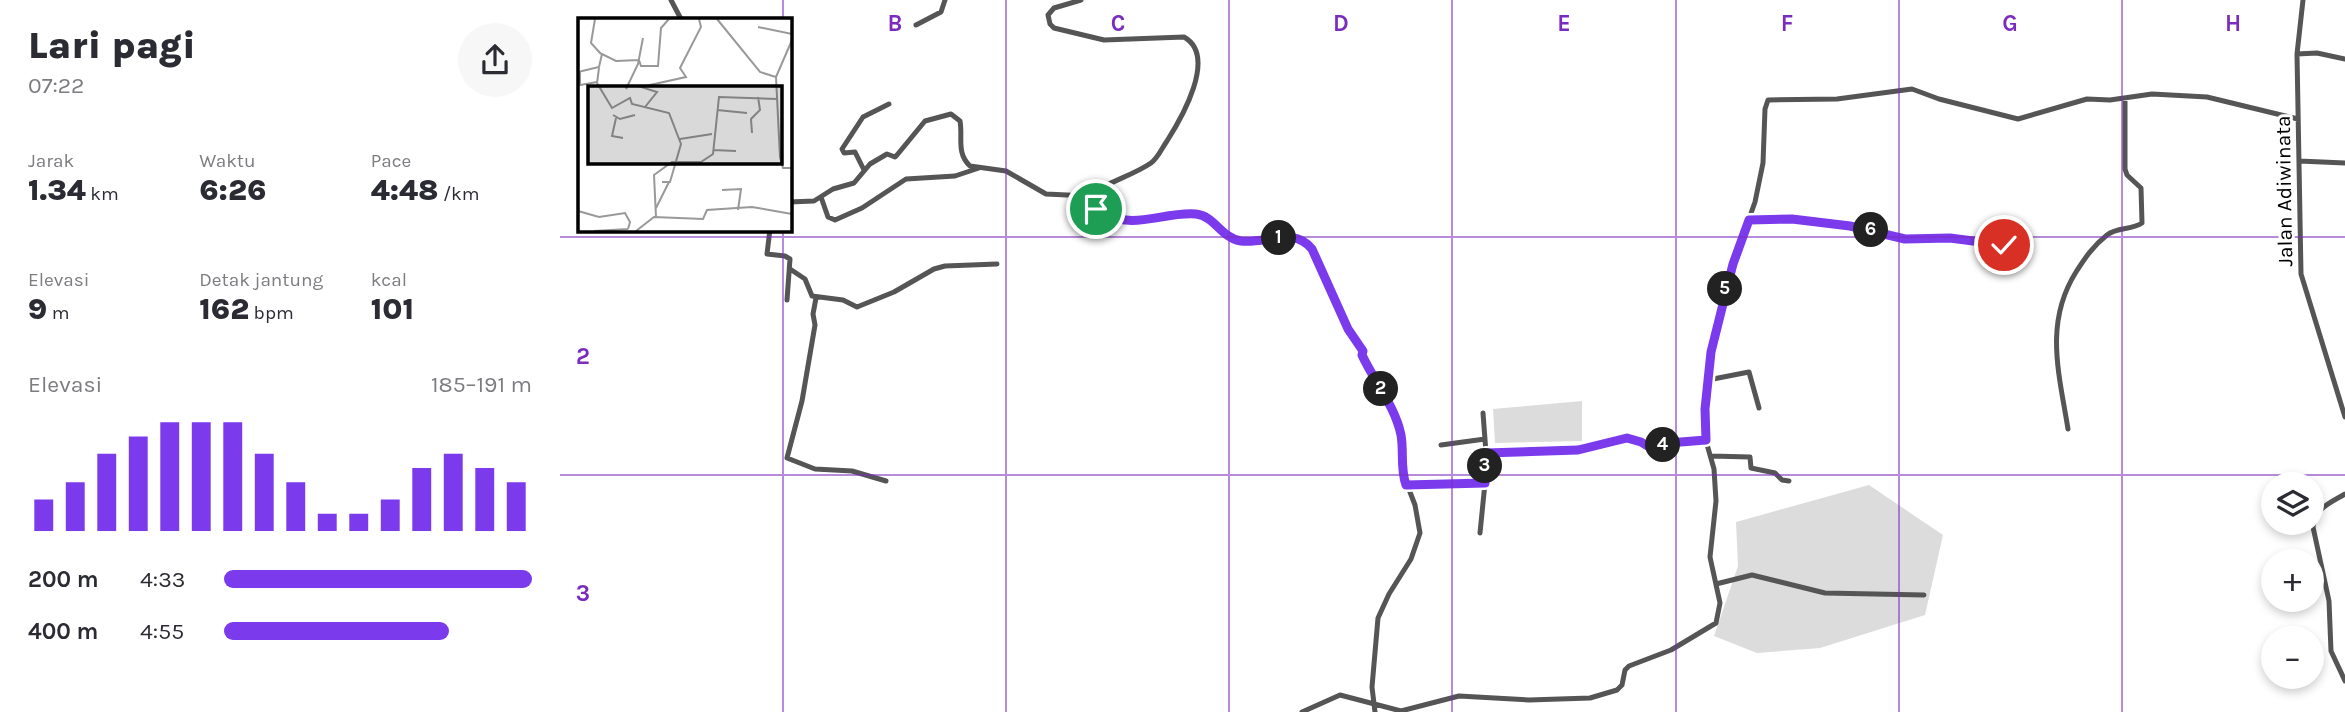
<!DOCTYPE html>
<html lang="id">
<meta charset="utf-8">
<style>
body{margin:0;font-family:Karla,sans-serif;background:#f7f7f7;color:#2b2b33;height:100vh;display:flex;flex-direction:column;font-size:26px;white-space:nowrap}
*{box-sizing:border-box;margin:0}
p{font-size:23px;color:#7c7c81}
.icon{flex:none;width:38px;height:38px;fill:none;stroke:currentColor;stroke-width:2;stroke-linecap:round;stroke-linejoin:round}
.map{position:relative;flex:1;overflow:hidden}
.side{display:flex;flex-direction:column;background:#fff;width:560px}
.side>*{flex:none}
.fabs{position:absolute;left:1701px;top:472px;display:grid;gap:14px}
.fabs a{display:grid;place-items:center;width:63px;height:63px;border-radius:50%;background:#fff;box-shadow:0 4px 10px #0003;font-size:35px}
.pin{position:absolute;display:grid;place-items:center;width:60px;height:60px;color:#fff;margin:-30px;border:4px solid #fff;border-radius:50%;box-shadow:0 2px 7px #0007}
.km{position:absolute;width:35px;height:35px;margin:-18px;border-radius:50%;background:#222;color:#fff;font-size:19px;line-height:35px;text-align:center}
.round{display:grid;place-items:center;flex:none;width:74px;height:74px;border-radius:37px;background:#f7f7f7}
.overview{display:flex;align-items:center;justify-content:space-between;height:119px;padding:0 28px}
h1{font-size:38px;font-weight:800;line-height:52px}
.metrics{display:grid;grid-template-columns:repeat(3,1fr);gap:10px;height:119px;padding:7px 28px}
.metrics div{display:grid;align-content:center}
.metrics b{font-size:30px;font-weight:800}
.metrics small{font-size:19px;font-weight:400}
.metrics p{font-size:19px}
.chart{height:196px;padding:14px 28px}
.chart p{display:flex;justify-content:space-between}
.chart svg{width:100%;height:126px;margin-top:7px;stroke:#7c3aed;stroke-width:6}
ul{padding:0 28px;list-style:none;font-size:23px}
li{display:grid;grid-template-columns:112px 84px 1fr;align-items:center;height:52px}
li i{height:18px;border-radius:9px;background:#7c3aed}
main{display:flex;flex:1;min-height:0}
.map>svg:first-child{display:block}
.green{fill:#dcdcdc}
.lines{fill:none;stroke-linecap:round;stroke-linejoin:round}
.street{stroke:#555;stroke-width:5}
.route-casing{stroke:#fff;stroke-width:14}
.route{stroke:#7c3aed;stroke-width:9}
.grid{fill:none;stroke:#7b2cbf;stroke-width:2;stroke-opacity:0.55}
.labels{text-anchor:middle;stroke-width:6;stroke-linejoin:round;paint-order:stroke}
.street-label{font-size:21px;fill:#000;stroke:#fff}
.inset-road{fill:none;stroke:#999;stroke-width:2}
.view{fill:#000;fill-opacity:0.15;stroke:#000;stroke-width:3.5}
.inset-edge{fill:none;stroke:#000;stroke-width:3.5}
.grid-label{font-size:23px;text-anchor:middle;font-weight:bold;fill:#7b2cbf;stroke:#fff;stroke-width:6;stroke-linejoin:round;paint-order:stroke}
</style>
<main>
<section class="side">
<div class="overview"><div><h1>Lari pagi</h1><p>07:22</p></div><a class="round"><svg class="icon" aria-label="share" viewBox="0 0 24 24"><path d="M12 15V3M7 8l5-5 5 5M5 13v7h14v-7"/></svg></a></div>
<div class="metrics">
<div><p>Jarak</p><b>1.34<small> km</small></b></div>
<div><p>Waktu</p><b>6:26</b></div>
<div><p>Pace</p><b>4:48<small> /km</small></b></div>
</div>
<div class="metrics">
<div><p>Elevasi</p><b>9<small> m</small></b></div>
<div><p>Detak jantung</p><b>162<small> bpm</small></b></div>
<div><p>kcal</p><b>101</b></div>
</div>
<div class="chart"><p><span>Elevasi</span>185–191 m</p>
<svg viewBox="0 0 160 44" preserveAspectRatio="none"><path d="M5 44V33M15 44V27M25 44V17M35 44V11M45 44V6M55 44V6M65 44V6M75 44V17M85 44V27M95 44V38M105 44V38M115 44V33M125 44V22M135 44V17M145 44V22M155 44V27"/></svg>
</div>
<ul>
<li><b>200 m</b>4:33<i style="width:100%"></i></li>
<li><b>400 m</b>4:55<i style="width:73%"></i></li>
</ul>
</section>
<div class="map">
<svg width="1785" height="712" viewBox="0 0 1785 712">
<rect width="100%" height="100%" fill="#fff"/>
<path class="green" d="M1022 401V441L935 443 933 409Z
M1309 485 1383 535 1365 615 1260 648 1197 653 1154 636 1178 566 1176 522Z"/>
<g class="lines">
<path class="street" d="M111 0 121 19
M521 0 494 8 488 15 490 24 494 28 544 40 624 37C658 56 621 119 607 141 602 148 598 158 591 163 572 176 547 182 528 196
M1743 0 1737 54 1741 274 1785 417
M356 25 381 12 385 0
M1737 54 1757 53 1785 59
M1739 161 1785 163
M304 170 295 152 284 153 282 149 303 117 329 104
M261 197 268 217 275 220 302 208 346 179 395 176 419 168
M229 202 254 201 273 189 294 183 310 164 327 154 335 157 337 155 365 121 391 114 400 121C403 137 396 153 410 166L446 171 486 194 528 196 540 212C550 213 557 219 565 221 590 224 616 207 641 215 658 220 662 238 681 241 705 244 734 227 752 249L788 329 803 351 802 355 820 387 840 431 843 474 855 505 860 533 851 559 829 594 818 618 812 687 815 712
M1190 220 1232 219 1290 226 1345 239H1405L1464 247
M210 229 207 254 225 256 230 259 227 300
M230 269 245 279 252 296 283 300 297 307 334 292 374 269 385 266 437 264
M256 298 253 314 255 325 242 401 227 458 255 469 292 471 326 481
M1148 380 1189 372 1199 408
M923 413 926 453
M1508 429C1499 373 1484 323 1516 272 1525 258 1533 246 1547 235 1557 227 1572 230 1582 223L1581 188 1567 175 1565 169V99
M881 445 925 439
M1151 456 1190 457 1191 468 1215 473 1222 480 1229 481
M846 485 925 483 926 453 1018 450 1067 438 1081 442 1092 450 1108 443 1146 440
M1785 494C1770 503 1755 508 1753 527L1769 601 1771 651 1785 681
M920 533 925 483
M1156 584 1192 575 1265 593 1364 595
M742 712 780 695 841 711 899 696 969 700 1030 698 1057 690 1062 685 1065 670 1069 666 1111 650 1156 623 1160 603 1150 557 1156 501 1154 469 1144 434 1151 352 1173 264 1195 202 1203 163 1205 109 1208 100 1277 99 1352 89 1379 99 1458 119 1527 99 1550 100 1592 94 1647 97 1738 119"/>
</g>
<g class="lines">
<g class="route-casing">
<path id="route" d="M536 209C542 213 545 211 551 214 557 215 560 220 566 220 585 223 612 212 636 214 655 216 661 238 681 241 706 244 734 226 752 249L788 329 803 351 802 355C814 381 835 406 841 435 844 452 840 468 846 485L925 483 926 453 1018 450 1067 438 1081 442 1094 450 1108 443 1146 440 1145 409 1151 352 1173 264 1189 220 1232 219 1290 226 1345 239 1390 238 1444 245"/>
</g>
<use href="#route" class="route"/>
</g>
<path class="grid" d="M223 0V19M446 0V712M669 0V712M892 0V712M1116 0V712M1339 0V712M1562 0V712M223 229V712M0 237H1785M0 475H1785"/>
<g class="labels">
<g class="street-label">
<text transform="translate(1724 191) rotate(-91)" y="7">Jalan Adiwinata</text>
</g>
</g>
<g transform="translate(18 18)">
<rect width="214" height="214" fill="#fff"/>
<path class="inset-road" d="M17 1 13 25 23 36M139 1 182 54 198 59 202 139 205 150H214M180 9 214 16M21 50 19 65 34 90 52 80 54 86 91 95 103 126 92 164H84M0 54 21 49 24 36 38 43 61 42 63 48H80L83 10 91 1M2 54V67L19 64M198 59 214 22M48 71 60 46 65 20M67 89 79 74 63 69 108 59 102 50 123 9 121 1M139 92 169 95M35 97 42 101 57 97M38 100 34 118 45 120M174 115 173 101 182 92 180 79M102 121 134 116M135 132 158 133M144 172 163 171 160 192M78 190 91 164M0 193 21 199 47 195 52 204 50 211M78 199 76 157 94 144H123L135 136 141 79 199 81M16 213 50 211M58 213 76 199 125 201 129 192 174 189 214 196"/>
<path class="view" d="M10 68H204V146H10Z"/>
<rect width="214" height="214" class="inset-edge"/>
</g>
<g class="grid-label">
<text x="335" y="31">B</text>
<text x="558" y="31">C</text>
<text x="781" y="31">D</text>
<text x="1004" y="31">E</text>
<text x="1227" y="31">F</text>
<text x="1450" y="31">G</text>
<text x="1673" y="31">H</text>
<text x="23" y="364">2</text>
<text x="23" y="601">3</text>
</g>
</svg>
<div class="fabs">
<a><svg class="icon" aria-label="layers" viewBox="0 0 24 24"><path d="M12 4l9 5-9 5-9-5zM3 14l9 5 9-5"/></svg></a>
<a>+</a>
<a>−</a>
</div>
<div class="pin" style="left:536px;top:209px;background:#1e9e55"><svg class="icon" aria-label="arrive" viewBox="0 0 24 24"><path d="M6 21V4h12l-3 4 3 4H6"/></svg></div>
<div class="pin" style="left:1444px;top:245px;background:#d93025"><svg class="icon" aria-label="check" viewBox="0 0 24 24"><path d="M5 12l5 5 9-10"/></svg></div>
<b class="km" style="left:719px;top:238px">1</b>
<b class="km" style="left:821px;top:389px">2</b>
<b class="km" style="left:925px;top:466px">3</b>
<b class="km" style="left:1103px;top:445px">4</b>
<b class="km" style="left:1165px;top:289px">5</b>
<b class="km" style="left:1311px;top:230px">6</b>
</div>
</main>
